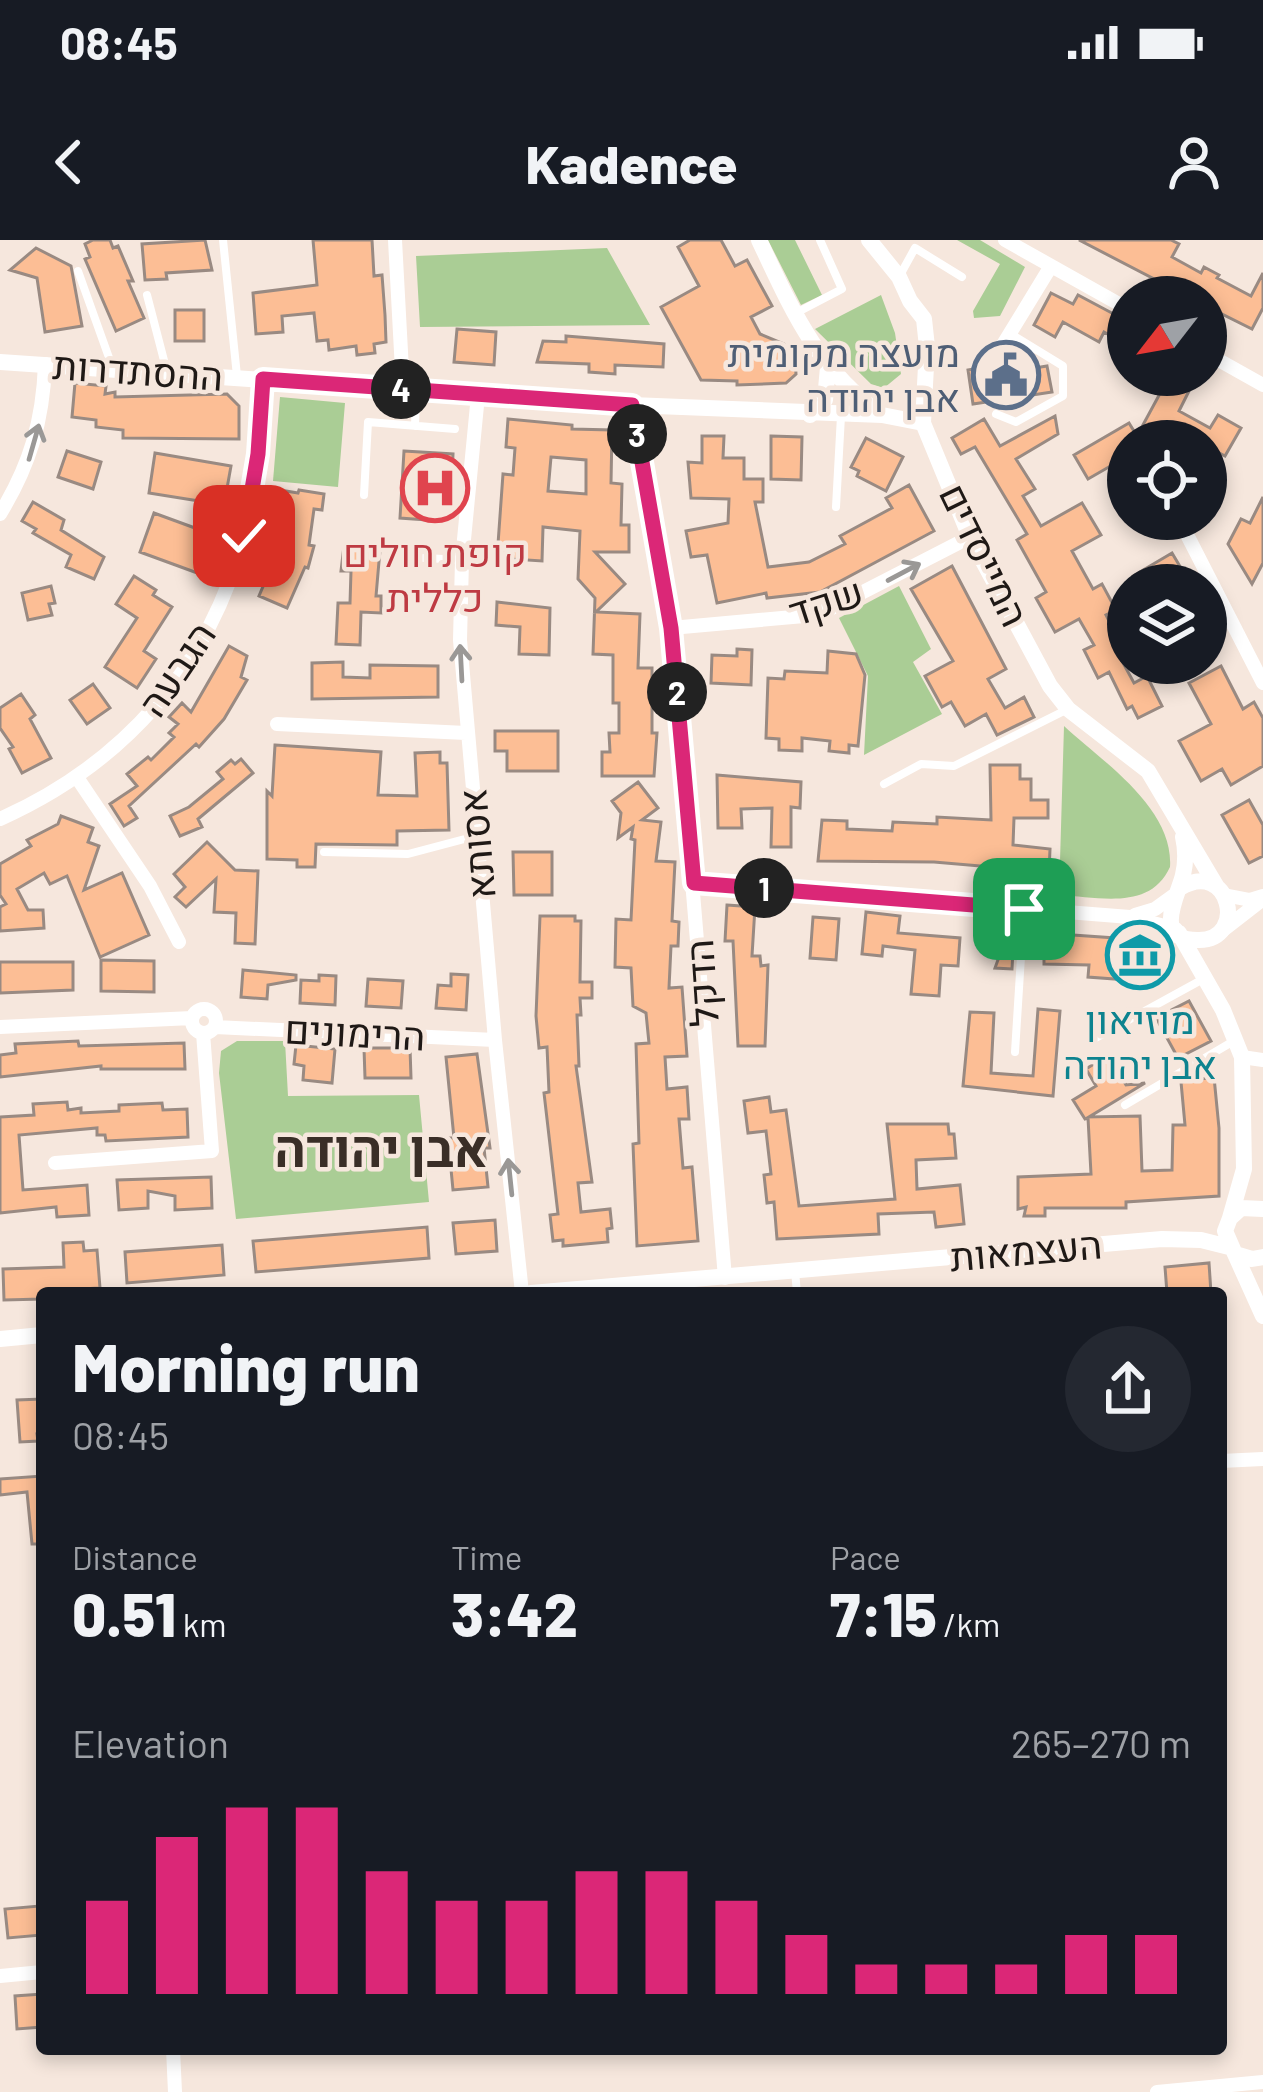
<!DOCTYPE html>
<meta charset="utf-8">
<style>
body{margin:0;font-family:Barlow,Heebo,sans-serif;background:#242831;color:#f1f3f6;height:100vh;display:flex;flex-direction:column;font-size:45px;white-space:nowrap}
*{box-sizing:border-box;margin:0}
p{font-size:39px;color:#9ea1a6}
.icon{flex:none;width:66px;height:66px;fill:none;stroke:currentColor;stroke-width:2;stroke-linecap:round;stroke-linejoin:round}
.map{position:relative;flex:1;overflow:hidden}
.side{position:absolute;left:36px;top:1047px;width:1191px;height:768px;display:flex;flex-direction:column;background:#171b24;border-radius:12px;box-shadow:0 6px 18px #0003}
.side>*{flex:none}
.needle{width:78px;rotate:239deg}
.fabs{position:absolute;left:1107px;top:36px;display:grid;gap:24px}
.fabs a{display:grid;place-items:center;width:120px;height:120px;border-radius:50%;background:#171b24;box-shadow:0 6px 18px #0003;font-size:60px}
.pin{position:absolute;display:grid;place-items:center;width:102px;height:102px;color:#fff;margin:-51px;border-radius:24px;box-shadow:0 6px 18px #0006}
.km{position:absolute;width:60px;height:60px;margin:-30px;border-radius:50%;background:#222;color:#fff;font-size:33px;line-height:60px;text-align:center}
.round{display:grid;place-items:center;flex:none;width:126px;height:126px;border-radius:63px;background:#242831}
.summary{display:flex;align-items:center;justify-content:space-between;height:204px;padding:0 36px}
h1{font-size:66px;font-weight:800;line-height:90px}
.metrics{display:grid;grid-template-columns:repeat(3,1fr);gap:18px;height:204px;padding:12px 36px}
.metrics div{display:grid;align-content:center}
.metrics b{font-size:60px;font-weight:800}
.metrics small{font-size:33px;font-weight:400}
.metrics p{font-size:33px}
.chart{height:336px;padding:24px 36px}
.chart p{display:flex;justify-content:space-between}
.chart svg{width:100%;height:216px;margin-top:12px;stroke:#db2777;stroke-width:6}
.status{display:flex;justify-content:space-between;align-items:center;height:84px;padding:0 60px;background:#171b24;direction:ltr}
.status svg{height:33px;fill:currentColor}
header{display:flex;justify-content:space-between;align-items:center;height:156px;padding:0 36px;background:#171b24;font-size:54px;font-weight:800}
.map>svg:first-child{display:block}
.green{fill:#aacd95}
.building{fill:#fcbe95;stroke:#998a82;stroke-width:3;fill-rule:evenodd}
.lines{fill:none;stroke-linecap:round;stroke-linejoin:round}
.service{stroke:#fff;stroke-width:8}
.minor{stroke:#fff;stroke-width:14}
.tertiary{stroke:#fff;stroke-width:16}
.oneway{stroke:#9a9896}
.route-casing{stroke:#fff;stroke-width:24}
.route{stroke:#db2777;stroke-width:15}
.labels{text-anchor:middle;stroke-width:9;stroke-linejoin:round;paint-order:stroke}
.service-label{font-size:39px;fill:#4e5e75;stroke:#f6e7dd;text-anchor:end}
.street-label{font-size:39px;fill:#1f1916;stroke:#f6e7dd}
.health-label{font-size:39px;fill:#be3a42;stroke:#f6e7dd}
.culture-label{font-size:39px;fill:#0d838f;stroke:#f6e7dd}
.district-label{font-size:51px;font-weight:bold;fill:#3a2e27;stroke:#f6e7dd}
</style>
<div class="status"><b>08:45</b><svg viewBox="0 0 49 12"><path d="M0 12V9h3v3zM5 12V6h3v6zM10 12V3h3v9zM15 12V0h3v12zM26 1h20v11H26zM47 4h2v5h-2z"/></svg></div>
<header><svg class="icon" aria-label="back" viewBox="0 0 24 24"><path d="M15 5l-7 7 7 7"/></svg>Kadence<svg class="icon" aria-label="person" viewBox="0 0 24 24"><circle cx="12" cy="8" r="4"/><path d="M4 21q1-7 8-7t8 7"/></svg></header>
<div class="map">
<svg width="1263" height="1852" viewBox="0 0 1263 1852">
<rect width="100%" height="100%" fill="#f6e7dd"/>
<path class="green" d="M768 0H795L822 55 801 65Z
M957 0H980L1025 27 1000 76 974 78 973 71 1000 24Z
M607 8 650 85 420 87 416 16Z
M881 55 895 93 901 134 884 148 871 144 815 89Z
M280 157 345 163 338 247 273 241Z
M899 346 931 409 913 422 942 474 864 515 868 436 839 378Z
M1064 486C1103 522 1174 568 1170 627 1150 671 1099 657 1059 655Z
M237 801H285L288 856 419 855 429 962 236 979 219 833 221 811Z"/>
<path class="building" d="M93 0H110L113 8 118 6 133 41H128L144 78 116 91 85 19 90 17 85 4Z
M205 0 212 30 166 33 167 39 145 40 142 4Z
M313 0H372L374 36 382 35 385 75 386 102 374 104 375 113 357 115 356 106 329 110 328 100 317 101 314 73 282 76 283 92 256 94 253 53 317 45Z
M690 0H721L735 26 747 20 772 66 751 77 760 94 784 104 795 117 796 134 786 143 737 145V141L701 140 661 67 699 46 678 7Z
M1079 0H1171L1179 4 1172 17 1201 33 1204 27 1219 35 1217 38 1251 56 1263 33V68L1252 89 1206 66V57H1189Z
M36 8 71 26 82 86 45 92 37 38 10 30Z
M1051 53 1073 64 1078 55 1125 80 1115 98 1104 92 1099 102 1063 82 1055 97 1034 85Z
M175 70H204V101H175Z
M457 89 496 92 494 125 454 122Z
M566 96 664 104 663 127 615 125V134L589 132V124L537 122 543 101 566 102Z
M1047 126 1052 152 973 164 968 130 985 127 986 136Z
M1170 135H1197L1179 171 1210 188 1218 175 1241 188 1225 216 1206 206V201H1128V216L1088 239 1074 215 1129 183 1137 196Z
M75 143 106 146 105 154 115 152V157L227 154 239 166V199L123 198V190L96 187V180L72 177Z
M1055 176 1058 194 1016 219 1035 249 1023 256 1041 286 1082 263 1101 295 1072 311 1093 349 1102 344 1116 370 1106 375 1122 407 1116 410 1134 443 1147 436 1162 466 1138 478 1132 466 1127 469 1109 432 1098 438 1084 410 1094 405 1079 379 1055 392 1036 358 1046 352 1017 300 1027 294 975 207 961 214 952 198 984 179 1000 206Z
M508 179 572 185V189L612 190 611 243 622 244 621 285H629V312H595L625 344 596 372 640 374 638 428H652V493H657L654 536H602V512H610L609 493H619V463H613V415L593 414 595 358 578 339 580 291 543 287 542 321 497 318 503 234 513 235 515 208 506 207ZM551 217 586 220V254L548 251Z
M702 196H724L723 218H744V239H763V262H755L768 327 809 322 845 304 840 296 892 268 886 258 909 245 934 291 820 352 767 358 766 353 717 363 707 315 691 317 686 291 728 283 729 259 691 258 688 222 702 223Z
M771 196 802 197 801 240 771 239Z
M866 198 903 217 886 251 857 236 859 231 851 227Z
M67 211 101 222 93 249 58 237Z
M404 211 453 214 452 237 444 236 442 269 427 268 426 280 400 278Z
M155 213 231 226 224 265 149 253Z
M299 250 324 254 322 270 314 269 309 305 314 306 308 328 305 327 287 368 259 356 279 309 286 251 298 253Z
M1263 257V323L1252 344 1228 304 1241 279 1250 283Z
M33 262 64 280 61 290 104 317 94 339 66 327 71 315 33 293 36 289 22 281Z
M154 273 225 299 211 338 140 312Z
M344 306 380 310 376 356H381V373L361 372 360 405 336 404 338 363H350L351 331H341Z
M1172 313 1191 345H1138L1133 336Z
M952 326 1006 429 988 439 1005 468 1024 457 1034 477 997 495 986 474 965 486 951 462 942 467 925 436 953 421 911 349Z
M134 336 156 350 153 355 172 367 144 411 156 419 137 448 105 427 137 378 116 364Z
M51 346 55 363 49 364 52 375 28 380 22 353Z
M497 362 550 368 549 415 519 414 520 387 496 385Z
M229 406 247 416 241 437 247 440 224 479 199 507 196 504 129 566 137 578 124 586 110 564 137 546 127 534 148 517 151 520 174 497 169 493 178 484 169 477 182 463 191 472Z
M737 409 752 410 751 445 711 443 712 415 737 416Z
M828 411 856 414 865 435 858 506 849 505V513L829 511 830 501 802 498V511L779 510V499L766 498 768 438 784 439 785 431 827 433Z
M343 422V437L370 438V425L438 426V457L312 459V423Z
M1221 426 1243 469 1254 462 1263 478V526L1231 545 1222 529 1201 541 1179 501 1211 484 1189 443Z
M93 444 110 468 87 484 70 460Z
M21 454 35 475 30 479 51 518 22 533 9 509 13 507 0 488V468Z
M495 491H558V531H507V511H495Z
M275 505 381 512 378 555 417 556 415 513 440 512V523H447L449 590 397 591V605L316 604 315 627H297V620L267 619V551L272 556Z
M241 519 253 533 198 579 202 587 180 596 170 576 189 567 223 539 217 532 231 520 235 524Z
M990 525H1020V539H1031V560H1048V578H1014L1013 605 1050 609 1049 632 934 622 818 621 822 580 847 581V589L892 591 893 582 937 584V577L991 580Z
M717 535 801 542 800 568 791 567V607H771L772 568 741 569 742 588H718Z
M638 542 658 568 642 580 661 582 656 621 675 622 672 681 679 682 678 706H671L669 748 682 747 687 816 665 817 667 849 687 847 689 879H679L683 928 692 927 698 1001 637 1006 633 904 639 903 636 804 649 803 646 773 633 766 631 728 615 727 616 679 631 680 635 600 631 599 633 587 618 598 621 573 612 561Z
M1249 560 1263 585V616L1249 623 1222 575Z
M61 576 93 588 88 602 99 606 84 650 122 633 149 695 100 717 67 636 50 644 44 633 17 649 28 670H43L44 688 0 691V667L6 664 0 655V624L31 606 27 600 58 584Z
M207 602 235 630 258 631 255 704 235 703 236 673 214 672 216 639 186 667 175 657 185 647 174 634Z
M513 612H552V655H514Z
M727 665 755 667 752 716H760L761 726 768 725 765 806H738L733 701H725Z
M866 672 900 676 898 693 960 698 958 726 941 725 939 756 911 754 915 710 883 706 882 716 862 714Z
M540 676H575V681H581L580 742H592V758H580L581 775H577L579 826H576L592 942 578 943 581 972 610 969 612 988 607 989 608 1002 563 1006V1000L553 1001 550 975 558 974 544 853 549 852 547 807 539 808 536 776Z
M813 677 839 679 836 720 810 718Z
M991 690 1014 691 1012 729 995 728 999 717 990 716Z
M1044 693 1158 701 1154 742 1088 737 1089 725 1044 724Z
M101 720 154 721V752L101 751Z
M0 722H73V750L0 753Z
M243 730 296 735V740L268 745 267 759 241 757Z
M451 734 468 735 466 770 436 768 438 745 451 746Z
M319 735 336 736 335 765 300 763 301 740 319 741Z
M368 739 403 741 401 768 366 766Z
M1189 761 1211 801 1178 818 1156 778Z
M1038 769 1060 771 1053 856 963 846 970 772 994 773 991 833 1033 836Z
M78 801 79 806 184 803 185 829H101V826L0 837V815L16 813 15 804Z
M296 805 335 809 332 843 303 840 304 826 294 824Z
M364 808H410L411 838H365Z
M477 814 490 908H484L488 947 453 950 448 898H454L446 817Z
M1108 815 1126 845 1145 843 1089 877 1140 876 1142 931 1172 930 1173 885H1185L1181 842 1214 837 1219 888V956L1126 962V968H1045V976H1024L1026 967 1018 969V937L1091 934 1088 878 1085 879 1073 860 1096 846 1086 829Z
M769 857 771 872 786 870 799 966 895 959 887 884H948L949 894H954L956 918 916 920 917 949 960 945 964 984 936 987 934 972 878 974 879 994 777 999 774 962 767 963 764 935 771 934 766 891 748 893 744 861Z
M67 862 68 870 81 868V873L119 871V865L162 863 163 870 187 869 188 897 106 901 105 895H97V888L19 895 23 950 87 945 89 975 57 977 56 967 0 973V877L34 875 33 864Z
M211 937 212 968 175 970V956L148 951V968L119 970 117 940Z
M495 980 497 1011 456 1014 453 983Z
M427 987 429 1018 256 1032 253 1001Z
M83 1002 84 1011 97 1010 100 1048 42 1051V1059L4 1060 3 1029 64 1027 63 1003Z
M222 1005 224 1035 127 1043 125 1012Z
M1209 1023 1211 1053H1167L1165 1027Z
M42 1159V1194H37L38 1201 20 1202 17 1160Z
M42 1236V1304H32L27 1252 0 1255V1239Z
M39 1666 42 1695 8 1698 5 1669Z
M42 1754V1787L17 1789 15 1756Z"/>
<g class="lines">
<path class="service" d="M223 0 237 136
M78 31 112 126
M899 37 915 8 962 37
M147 55 167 132
M796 73 842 49 820 0
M996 174 1016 182 1063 156V126L1011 94
M415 186 416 152
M364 255 368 182 455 189
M836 267 841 176
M424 318 462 320
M884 544 921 524 954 526 1068 469
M324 612 408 614 476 596
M1092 800 1205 738
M1015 812 1024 669
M1125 865 1232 802
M795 1031 797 1053"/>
<path class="minor" d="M395 0 403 149
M1005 0 1128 69
M1001 108 1051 26
M1206 113 1263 145
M478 155 462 320 460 400 495 800 522 1053
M631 165 671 388 725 1038
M0 274C30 225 43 181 45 124
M1179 279 1263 443
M671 388 804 376 828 370 970 297
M277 484 466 493
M78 539 150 646 179 702
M0 579C123 524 210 427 244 295 257 244 260 192 263 139
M695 643 1130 677 1176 689
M1224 655 1250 660 1263 656
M1135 675 1155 669 1173 656
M1222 691 1263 659
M192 781a12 12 0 1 1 24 0a12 12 0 1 1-24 0Z
M0 787 192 778
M215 787 495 800
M1242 817 1263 820
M55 923 212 911 203 793
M1221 1221 1263 1219
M0 1736 42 1732
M173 1809 175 1852
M1157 1852 1263 1842"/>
<path class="tertiary" d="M759 0C792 70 817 129 882 175
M869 0 899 37 910 61 924 79 927 107 923 183 970 297 1050 446 1068 469 1148 531 1217 647
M0 122 631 165 882 175 923 183
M810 175 825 160 828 127
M1180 648C1230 618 1248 700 1199 700 1150 701 1179 654 1183 635 1186 622 1186 610 1183 597
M1179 693 1223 770 1242 817 1244 929 1230 978
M1263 969 1241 968 1230 978 1225 991 1235 1014 1252 1019 1263 1017
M1235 1014 1263 1076
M531 1053 1162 999 1201 1000 1229 1007
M0 1099 42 1095"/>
</g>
<defs><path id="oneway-shaft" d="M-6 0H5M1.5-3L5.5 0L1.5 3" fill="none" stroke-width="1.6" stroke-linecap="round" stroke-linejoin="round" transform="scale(3)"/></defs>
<g class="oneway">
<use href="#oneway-shaft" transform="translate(34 202) rotate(-74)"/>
<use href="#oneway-shaft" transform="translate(904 332) rotate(-28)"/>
<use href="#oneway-shaft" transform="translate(461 423) rotate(-93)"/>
<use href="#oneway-shaft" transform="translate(510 937) rotate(-96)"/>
</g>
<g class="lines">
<g class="route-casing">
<path id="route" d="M244 296 258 214 263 139 632 165 671 388 694 643 1024 669"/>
</g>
<use href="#route" class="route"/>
</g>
<defs>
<g id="civic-ring" transform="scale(3.45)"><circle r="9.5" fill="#f6e7dd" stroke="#5c6f8a" stroke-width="1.5"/><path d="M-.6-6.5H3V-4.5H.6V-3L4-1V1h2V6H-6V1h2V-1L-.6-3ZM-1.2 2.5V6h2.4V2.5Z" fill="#5c6f8a"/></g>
<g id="hospital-ring" transform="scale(3.45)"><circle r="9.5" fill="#f6e7dd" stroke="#e0444e" stroke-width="1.5"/><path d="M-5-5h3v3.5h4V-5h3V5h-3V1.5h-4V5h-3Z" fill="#e0444e"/></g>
<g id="museum-ring" transform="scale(3.45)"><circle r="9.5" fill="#f6e7dd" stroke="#0f9aa8" stroke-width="1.5"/><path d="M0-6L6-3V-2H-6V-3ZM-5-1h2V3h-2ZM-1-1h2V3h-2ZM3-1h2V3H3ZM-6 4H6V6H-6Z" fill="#0f9aa8"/></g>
</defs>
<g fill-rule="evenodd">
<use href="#civic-ring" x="1006" y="135"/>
<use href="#hospital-ring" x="435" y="248"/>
<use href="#museum-ring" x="1140" y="715"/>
</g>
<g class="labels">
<g class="service-label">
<text x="960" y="127">מועצה מקומית<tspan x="960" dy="45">אבן יהודה</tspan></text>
</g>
<g class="street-label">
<text transform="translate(138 131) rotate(4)" y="14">ההסתדרות</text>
<text transform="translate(984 315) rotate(64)" y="14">המייסדים</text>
<text transform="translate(826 362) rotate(-18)" y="14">שקד</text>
<text transform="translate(177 429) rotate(-56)" y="14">הגבעה</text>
<text transform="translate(477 604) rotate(-95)" y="14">אסותא</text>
<text transform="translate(702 743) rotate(-94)" y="14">הדקל</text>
<text transform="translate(355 793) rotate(3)" y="14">הרימונים</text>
<text transform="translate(1026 1011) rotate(-5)" y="14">העצמאות</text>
</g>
<g class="health-label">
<text x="435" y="327">קופת חולים<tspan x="435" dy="45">כללית</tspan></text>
</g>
<g class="culture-label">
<text x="1140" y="794">מוזיאון<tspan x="1140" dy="45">אבן יהודה</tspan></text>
</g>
<g class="district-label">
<text x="381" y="927">אבן יהודה</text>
</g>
</g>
</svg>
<div class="fabs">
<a><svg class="needle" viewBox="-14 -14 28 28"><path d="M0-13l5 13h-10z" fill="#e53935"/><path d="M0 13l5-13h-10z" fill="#9ea1a6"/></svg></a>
<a><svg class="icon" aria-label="locate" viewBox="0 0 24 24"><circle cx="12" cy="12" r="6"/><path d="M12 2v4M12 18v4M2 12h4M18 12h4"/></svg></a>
<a><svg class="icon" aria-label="layers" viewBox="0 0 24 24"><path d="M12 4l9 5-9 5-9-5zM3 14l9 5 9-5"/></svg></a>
</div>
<div class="pin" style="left:1024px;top:669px;background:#1e9e55"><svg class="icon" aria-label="arrive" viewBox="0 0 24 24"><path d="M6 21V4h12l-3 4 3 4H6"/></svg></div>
<div class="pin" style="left:244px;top:296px;background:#d93025"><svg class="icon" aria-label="check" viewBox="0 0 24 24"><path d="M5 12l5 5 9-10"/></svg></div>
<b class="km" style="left:764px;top:648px">1</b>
<b class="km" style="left:677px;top:452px">2</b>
<b class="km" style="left:637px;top:194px">3</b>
<b class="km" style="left:401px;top:149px">4</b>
<section class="side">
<div class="summary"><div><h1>Morning run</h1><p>08:45</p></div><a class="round"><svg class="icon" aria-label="share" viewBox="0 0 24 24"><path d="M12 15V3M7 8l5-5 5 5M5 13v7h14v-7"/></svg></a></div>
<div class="metrics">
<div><p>Distance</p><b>0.51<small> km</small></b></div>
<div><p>Time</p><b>3:42</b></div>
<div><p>Pace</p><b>7:15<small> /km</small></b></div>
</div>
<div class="chart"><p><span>Elevation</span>265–270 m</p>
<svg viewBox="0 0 160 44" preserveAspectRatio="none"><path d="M5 44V25M15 44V12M25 44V6M35 44V6M45 44V19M55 44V25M65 44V25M75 44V19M85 44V19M95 44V25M105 44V32M115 44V38M125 44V38M135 44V38M145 44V32M155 44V32"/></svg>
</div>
</section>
</div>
